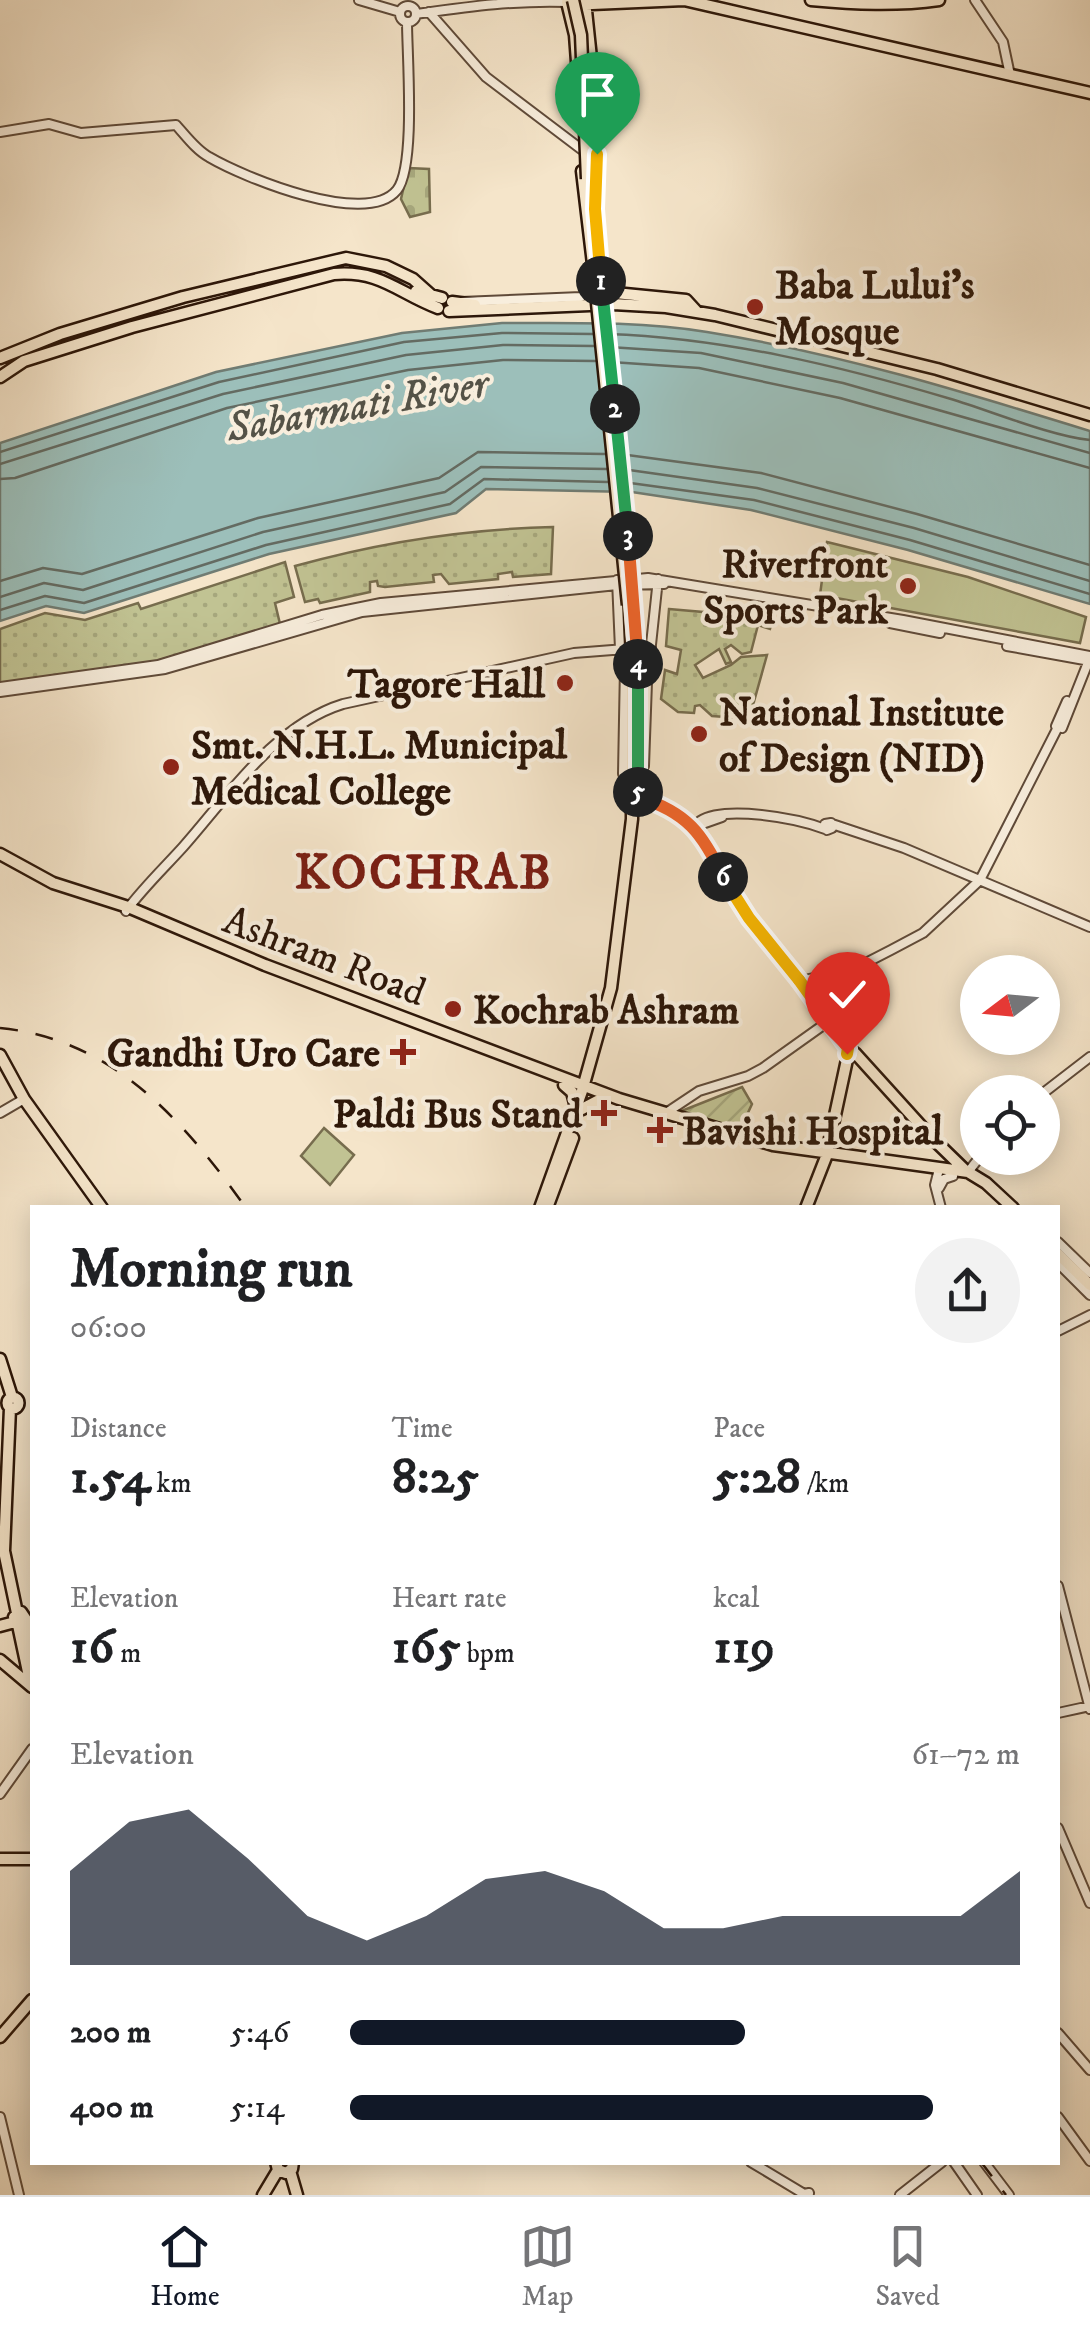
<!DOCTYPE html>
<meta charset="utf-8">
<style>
body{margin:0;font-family:"IM FELL DW Pica",serif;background:#f2f2f2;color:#202124;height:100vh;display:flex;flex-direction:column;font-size:38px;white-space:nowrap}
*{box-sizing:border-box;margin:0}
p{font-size:32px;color:#757577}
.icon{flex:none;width:55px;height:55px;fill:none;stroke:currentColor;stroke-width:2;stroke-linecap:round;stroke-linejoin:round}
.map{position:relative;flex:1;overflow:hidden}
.sheet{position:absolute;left:30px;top:1205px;width:1030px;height:960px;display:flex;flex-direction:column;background:#fff;border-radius:0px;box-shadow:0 5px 25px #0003}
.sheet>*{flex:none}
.needle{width:65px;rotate:254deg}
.buttons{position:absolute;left:960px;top:955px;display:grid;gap:20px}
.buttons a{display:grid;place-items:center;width:100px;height:100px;border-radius:50%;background:#fff;box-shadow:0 5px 25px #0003;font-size:50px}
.pin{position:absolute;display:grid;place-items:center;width:85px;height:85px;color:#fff;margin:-102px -42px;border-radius:50% 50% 50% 0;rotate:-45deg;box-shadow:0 0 10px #0007}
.pin .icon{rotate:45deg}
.km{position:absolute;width:50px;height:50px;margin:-25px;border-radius:50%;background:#222;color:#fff;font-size:28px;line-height:50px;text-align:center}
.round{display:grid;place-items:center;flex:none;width:105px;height:105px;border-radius:52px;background:#f2f2f2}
.summary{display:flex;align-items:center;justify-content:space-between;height:170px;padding:0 40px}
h1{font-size:55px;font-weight:700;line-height:75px}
.metrics{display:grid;grid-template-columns:repeat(3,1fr);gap:15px;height:170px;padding:10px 40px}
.metrics div{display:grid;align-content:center}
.metrics b{font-size:50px;font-weight:700}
.metrics small{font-size:28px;font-weight:400}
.metrics p{font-size:28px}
.chart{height:280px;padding:20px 40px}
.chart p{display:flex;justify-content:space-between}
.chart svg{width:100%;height:180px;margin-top:10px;fill:#111827;opacity:.7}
ul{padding:0 40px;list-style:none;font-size:32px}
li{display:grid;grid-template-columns:160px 120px 1fr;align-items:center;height:75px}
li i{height:25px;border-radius:12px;background:#111827}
.tabs{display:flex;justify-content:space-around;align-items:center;height:140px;border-top:2px solid #e0e0e0;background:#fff;font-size:28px;color:#757577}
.tabs a{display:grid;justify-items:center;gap:5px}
.tabs .active{color:#111827}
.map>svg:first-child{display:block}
.grass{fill:url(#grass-dots);stroke:#776d4e;stroke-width:2.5}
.cemetery{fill:url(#cemetery-stones);stroke:#776d4e;stroke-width:2.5}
.garden{fill:url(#garden-furrows);stroke:#776d4e;stroke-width:2.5}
.pitch{fill:#c1c393;stroke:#776d4e;stroke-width:2.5}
.water{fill:#9cbfba;stroke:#707c73;stroke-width:2.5}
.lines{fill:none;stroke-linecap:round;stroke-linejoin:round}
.shore{stroke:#646b62;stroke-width:2.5}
.minor-casing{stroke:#5f4a39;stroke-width:12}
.major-casing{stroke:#2d1709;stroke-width:15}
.minor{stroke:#f8eedd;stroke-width:8}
.major{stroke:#f5e5ca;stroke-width:10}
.rail{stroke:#2d1709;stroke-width:2.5;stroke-dasharray:18 18;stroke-linecap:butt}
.major-bridge-casing{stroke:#2d1709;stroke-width:15;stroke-linecap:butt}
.major-bridge{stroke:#f5e5ca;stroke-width:10}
.split-1-casing{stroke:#fff;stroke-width:20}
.split-2-casing{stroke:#fff;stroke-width:20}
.split-3-casing{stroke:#fff;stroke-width:20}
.split-4-casing{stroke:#fff;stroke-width:20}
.split-5-casing{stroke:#fff;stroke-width:20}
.split-6-casing{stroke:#fff;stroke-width:20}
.split-7-casing{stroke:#fff;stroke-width:20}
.split-8-casing{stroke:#fff;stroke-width:20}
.split-1{stroke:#f5b400;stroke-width:12}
.split-2{stroke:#22a559;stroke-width:12}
.split-3{stroke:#22a559;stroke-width:12}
.split-4{stroke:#f0652b;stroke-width:12}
.split-5{stroke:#22a559;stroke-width:12}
.split-6{stroke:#f0652b;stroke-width:12}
.split-7{stroke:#f5b400;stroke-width:12}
.split-8{stroke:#f5b400;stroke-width:12}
.poi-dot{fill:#8f2418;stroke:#f8eedd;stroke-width:4}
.labels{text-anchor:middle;stroke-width:8;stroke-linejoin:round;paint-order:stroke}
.poi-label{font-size:40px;font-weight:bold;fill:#2d1709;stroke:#f8eedd;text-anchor:start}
.street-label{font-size:40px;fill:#2d1709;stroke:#f8eedd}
.water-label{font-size:42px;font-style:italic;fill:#545247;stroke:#f8eedd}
.district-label{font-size:50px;font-weight:bold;letter-spacing:2.5px;fill:#7a1f14;stroke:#f8eedd}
</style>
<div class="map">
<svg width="1090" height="2195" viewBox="0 0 1090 2195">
<defs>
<pattern id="grass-dots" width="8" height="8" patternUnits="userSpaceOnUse" patternTransform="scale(2.5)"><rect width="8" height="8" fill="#c1c393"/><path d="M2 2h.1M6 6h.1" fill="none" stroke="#a6a77d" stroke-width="1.8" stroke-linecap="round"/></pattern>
<pattern id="cemetery-stones" width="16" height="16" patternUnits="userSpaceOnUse" patternTransform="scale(2.5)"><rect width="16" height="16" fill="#c1c393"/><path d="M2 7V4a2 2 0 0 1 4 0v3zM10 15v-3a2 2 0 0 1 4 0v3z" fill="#a6a77d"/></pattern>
<pattern id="garden-furrows" width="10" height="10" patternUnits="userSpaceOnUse" patternTransform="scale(2.5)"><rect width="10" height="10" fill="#c1c393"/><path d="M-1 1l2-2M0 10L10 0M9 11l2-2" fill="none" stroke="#a6a77d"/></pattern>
</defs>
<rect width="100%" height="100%" fill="#f5e5ca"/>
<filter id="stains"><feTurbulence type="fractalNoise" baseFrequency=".002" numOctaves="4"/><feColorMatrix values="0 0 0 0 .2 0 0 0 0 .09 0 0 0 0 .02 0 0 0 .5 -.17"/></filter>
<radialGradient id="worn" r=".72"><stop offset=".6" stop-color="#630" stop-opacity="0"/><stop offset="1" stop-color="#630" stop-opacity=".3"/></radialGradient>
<path class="grass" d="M553 527 551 574 513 577 512 572 498 574V579L449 584 441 574 433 575 434 582 385 587 378 586 377 581 370 582V592L320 603 318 599 305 602 295 566C381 542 464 529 553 527Z
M285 562 294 597 275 603 280 624 150 663 0 683V629L45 613 85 620 138 603 141 609Z
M669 609 703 612 704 616 705 613 773 618 770 629 758 625 751 652 742 654 731 645 725 649 731 662 726 664 719 649 695 665 703 678 731 665 741 657 767 655 748 723 739 718 712 716 700 705 695 706 694 713 678 712 661 699 665 670 677 674 681 650 666 646Z"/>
<path class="cemetery" d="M408 168 429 169 430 212 410 217 401 199Z"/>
<path class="garden" d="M742 1087 752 1104 739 1132 679 1112Z"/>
<path class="pitch" d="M827 542 968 577 1086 617 1080 643 820 595Z
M324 1128 354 1155 330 1185 301 1156Z"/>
<path class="water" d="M502 323C570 323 640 321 707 332 838 353 964 392 1090 431V604L908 550 751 510 632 492 486 489 456 513 269 554 84 613 46 606 0 621V443L216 372 402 333Z"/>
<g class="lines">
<path class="shore" d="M608 334C724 338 840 366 951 399 991 411 1051 436 1090 440
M609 347 701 353 843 383 1090 453
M611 362 699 368 840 398 1090 468
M0 452 219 382 404 342 502 333 593 334
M620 454 761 473 917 514 1090 565
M0 464 223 394 406 355 503 345 594 346
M622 469 757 488 914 528 1090 581
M0 479 15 478 227 408 408 370 503 360 595 361
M623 482 754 500 910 540 1090 594
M0 581 43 568 82 574 258 518 439 478 478 452 605 454
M0 597 44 583 83 590 263 532 445 492 481 467 607 469
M0 610 45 596 84 603 266 545 450 504 484 479 608 482"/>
<g class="minor-casing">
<path id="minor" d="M359 0 400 12
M975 0 1003 42 1010 75
M400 14a8 8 0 1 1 16 0a8 8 0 1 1-16 0Z
M429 12 486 77 581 149
M416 14C467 7 515 0 568 2
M0 132 49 124 81 133 176 125C186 136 196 150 209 157 243 177 366 228 397 190 416 166 407 55 407 22
M461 302 581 297 586 293 589 266 593 264
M617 580 620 649 625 666 622 649
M890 623 940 633
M1007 646 1090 661
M625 666 623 774 631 781
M0 687 158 665 322 615 381 603 648 578 903 620 1090 656
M0 692 165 669 362 612 617 585 664 584
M1056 726 1067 701
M1062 728 1089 660
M637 776 644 766 647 682 658 579
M722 817 705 823 700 821C725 805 797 818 825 829
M831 823 832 828 827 830 825 824Z
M832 824 904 848 1090 927
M126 911C143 888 164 868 183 847 228 796 275 725 343 704L574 653 651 647
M800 981 854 969 891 950 923 933 980 880 1058 727
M1042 1094 1090 1057
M0 1113 24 1099
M666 1113 699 1091 748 1076 763 1068 829 1021
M968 1172 979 1158
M938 1173 935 1185 941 1208
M939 1188 944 1179 953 1176
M1058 1242 1090 1273
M1058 1263 1090 1295
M1058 1331 1090 1315
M1058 1586 1090 1709
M1058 1713 1090 1706
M0 1794 32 1749
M1058 1828 1090 1903
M1058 2033 1090 2070
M0 2117 19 2195
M1058 2117 1090 2161
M751 2162 804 2194 809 2193
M954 2162 977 2195
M984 2162 1009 2195
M900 2195 942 2162"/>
</g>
<g class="major-casing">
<path id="major" d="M811 0C855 4 896 6 939 0
M585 1 597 115 596 218
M567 2 575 35 579 89
M569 5 684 0 1090 93
M582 171 593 264
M599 262 607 268 615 293 686 300 697 312
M416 291 442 298
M452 302 475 305
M449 311 613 304 666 307 715 315 937 369 1090 415
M0 358 60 334 183 297 346 258 386 266 413 279 431 295
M0 377 24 361 132 327 334 274C381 270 398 293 438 308
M628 605 631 642
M637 731 638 794
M634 796 653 802 694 826 710 849 728 888 848 1048
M0 854 53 883 128 907 265 965 619 1099 773 1145 968 1172 986 1183 1013 1208
M855 1053 932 1138 967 1172
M0 1055 24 1099 102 1208
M564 1085 572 1092 576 1107 582 1109 603 1098
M540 1208 582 1091 611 988 632 819V653
M547 1208 573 1138
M806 1208 826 1157 848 1055
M1058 1254 1090 1285
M0 1359 12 1397
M7.5 1403a5.5 5.5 0 1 1 11 0a5.5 5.5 0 1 1-11 0Z
M10 1408 4 1551 17 1613
M26 1622 31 1656
M18 1625 31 1686
M0 1626 15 1622 22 1625 27 1621 21 1612 14 1617
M0 1660 32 1687
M0 1859H32
M0 2037 32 2000
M276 2162 278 2170 286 2173 292 2169 293 2162
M290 2171 297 2195
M263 2195 278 2170"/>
</g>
<use href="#minor" class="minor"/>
<use href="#major" class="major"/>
<path class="rail" d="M0 1028C113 1039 184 1121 246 1208
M981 2162 1006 2195"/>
<g class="major-bridge-casing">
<path id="major-bridge" d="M573 0 581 35 587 179
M593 264 628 605
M638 641V652"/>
</g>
<use href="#major-bridge" class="major-bridge"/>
</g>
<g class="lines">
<g class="split-1-casing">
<path id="split-1" d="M597 154 595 209 601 281"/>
</g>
<g class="split-2-casing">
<path id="split-2" d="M601 281 615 409"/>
</g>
<g class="split-3-casing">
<path id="split-3" d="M615 409 628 536"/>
</g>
<g class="split-4-casing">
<path id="split-4" d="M628 536 638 664"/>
</g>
<g class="split-5-casing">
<path id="split-5" d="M638 664V792"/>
</g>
<g class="split-6-casing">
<path id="split-6" d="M638 792V797C687 812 703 834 723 877"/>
</g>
<g class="split-7-casing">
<path id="split-7" d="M723 877 749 918 799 980"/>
</g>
<g class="split-8-casing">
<path id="split-8" d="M799 980 848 1048 847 1054"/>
</g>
<use href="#split-1" class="split-1"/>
<use href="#split-2" class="split-2"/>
<use href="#split-3" class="split-3"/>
<use href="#split-4" class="split-4"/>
<use href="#split-5" class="split-5"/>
<use href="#split-6" class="split-6"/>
<use href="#split-7" class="split-7"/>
<use href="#split-8" class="split-8"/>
</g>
<g class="poi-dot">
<circle cx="755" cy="307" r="10"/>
<circle cx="908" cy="586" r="10"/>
<circle cx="565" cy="683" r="10"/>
<circle cx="699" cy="734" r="10"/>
<circle cx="171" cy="767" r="10"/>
<circle cx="453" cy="1009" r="10"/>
<path d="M398 1037h10v10h10v10h-10v10h-10v-10h-10v-10h10z"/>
<path d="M599 1098h10v10h10v10h-10v10h-10v-10h-10v-10h10z"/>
<path d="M655 1115h10v10h10v10h-10v10h-10v-10h-10v-10h10z"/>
</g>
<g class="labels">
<g class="poi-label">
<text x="775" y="298">Baba Lului's<tspan x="775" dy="46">Mosque</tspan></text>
<text x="888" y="577" text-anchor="end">Riverfront<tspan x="888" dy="46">Sports Park</tspan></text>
<text x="545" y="697" text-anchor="end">Tagore Hall</text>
<text x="719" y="725">National Institute<tspan x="719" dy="46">of Design (NID)</tspan></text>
<text x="191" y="758">Smt. N.H.L. Municipal<tspan x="191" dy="46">Medical College</tspan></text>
<text x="473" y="1023">Kochrab Ashram</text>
<text x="380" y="1066" text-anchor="end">Gandhi Uro Care</text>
<text x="582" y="1127" text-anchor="end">Paldi Bus Stand</text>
<text x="682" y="1144">Bavishi Hospital</text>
</g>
<g class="street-label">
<text transform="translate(325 955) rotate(21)" y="14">Ashram Road</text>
</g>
<g class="water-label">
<text transform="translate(357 404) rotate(-10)" y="15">Sabarmati River</text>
</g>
<g class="district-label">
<text x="424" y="888">KOCHRAB</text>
</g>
</g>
<rect width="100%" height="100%" filter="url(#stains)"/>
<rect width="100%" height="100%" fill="url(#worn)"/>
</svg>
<div class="buttons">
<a><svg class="needle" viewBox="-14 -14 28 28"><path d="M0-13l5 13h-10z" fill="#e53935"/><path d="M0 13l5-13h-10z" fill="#757577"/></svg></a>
<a><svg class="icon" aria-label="locate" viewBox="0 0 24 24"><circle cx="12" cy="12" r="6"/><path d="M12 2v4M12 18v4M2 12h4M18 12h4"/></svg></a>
</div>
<div class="pin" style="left:597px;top:154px;background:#1e9e55"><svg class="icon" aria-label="arrive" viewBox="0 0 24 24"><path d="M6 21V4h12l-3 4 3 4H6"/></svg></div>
<div class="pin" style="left:847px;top:1054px;background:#d93025"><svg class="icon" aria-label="check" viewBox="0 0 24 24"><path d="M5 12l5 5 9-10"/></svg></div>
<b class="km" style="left:601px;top:281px">1</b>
<b class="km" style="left:615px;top:409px">2</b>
<b class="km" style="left:628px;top:536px">3</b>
<b class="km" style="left:638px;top:664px">4</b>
<b class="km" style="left:638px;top:792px">5</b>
<b class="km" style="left:723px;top:877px">6</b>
<section class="sheet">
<div class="summary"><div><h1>Morning run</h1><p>06:00</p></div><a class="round"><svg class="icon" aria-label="share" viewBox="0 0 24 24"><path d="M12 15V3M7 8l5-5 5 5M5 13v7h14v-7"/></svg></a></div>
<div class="metrics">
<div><p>Distance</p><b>1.54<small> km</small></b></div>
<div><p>Time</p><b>8:25</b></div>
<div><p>Pace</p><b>5:28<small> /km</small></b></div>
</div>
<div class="metrics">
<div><p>Elevation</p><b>16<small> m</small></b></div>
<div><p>Heart rate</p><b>165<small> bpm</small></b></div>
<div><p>kcal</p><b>119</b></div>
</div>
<div class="chart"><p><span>Elevation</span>61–72 m</p>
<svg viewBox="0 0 160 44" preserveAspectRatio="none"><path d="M0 44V21L10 9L20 6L30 18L40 32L50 38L60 32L70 23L80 21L90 26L100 35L110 35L120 32L130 32L140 32L150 32L160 21V44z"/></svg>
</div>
<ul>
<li><b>200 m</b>5:46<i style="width:59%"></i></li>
<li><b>400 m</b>5:14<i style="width:87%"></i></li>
</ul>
</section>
</div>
<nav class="tabs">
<a class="active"><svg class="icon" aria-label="home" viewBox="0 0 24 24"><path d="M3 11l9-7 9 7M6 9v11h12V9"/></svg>Home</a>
<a><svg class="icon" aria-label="map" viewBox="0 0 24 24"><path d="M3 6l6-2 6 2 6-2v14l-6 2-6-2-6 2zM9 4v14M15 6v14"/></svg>Map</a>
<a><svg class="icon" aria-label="saved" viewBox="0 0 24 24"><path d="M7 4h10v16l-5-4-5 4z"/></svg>Saved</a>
</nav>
